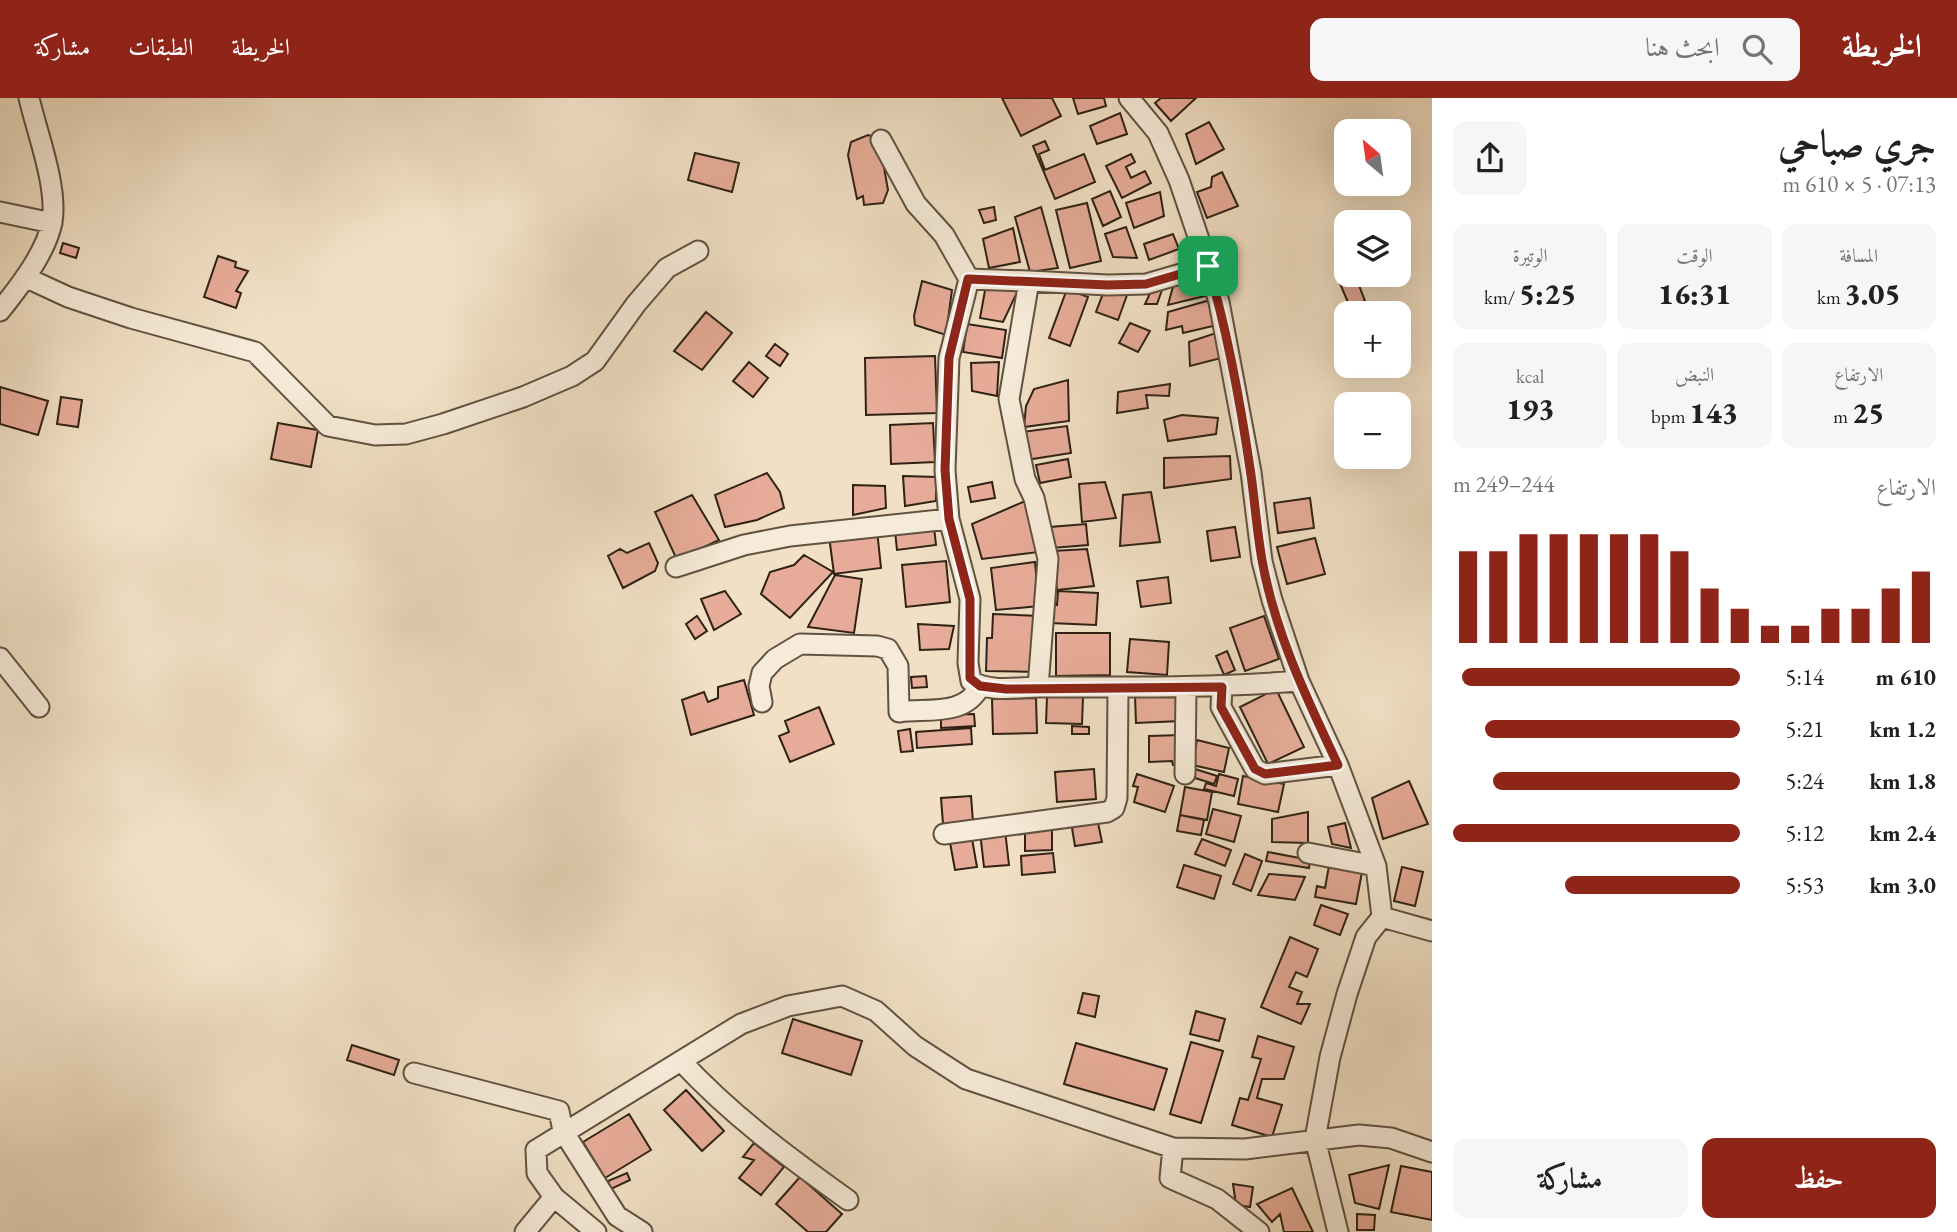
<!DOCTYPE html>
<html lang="ar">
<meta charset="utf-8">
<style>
body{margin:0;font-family:"EB Garamond",Amiri,serif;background:#f6f6f6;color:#202124;direction:rtl;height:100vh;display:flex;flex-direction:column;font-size:26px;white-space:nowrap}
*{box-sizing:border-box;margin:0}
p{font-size:23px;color:#757577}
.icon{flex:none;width:38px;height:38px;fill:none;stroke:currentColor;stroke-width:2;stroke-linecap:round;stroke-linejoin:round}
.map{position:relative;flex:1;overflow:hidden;direction:ltr}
.sheet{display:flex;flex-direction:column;background:#fff;width:525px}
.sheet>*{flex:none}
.needle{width:46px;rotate:331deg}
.fabs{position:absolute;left:1334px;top:21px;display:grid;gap:14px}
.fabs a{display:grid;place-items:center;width:77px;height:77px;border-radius:14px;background:#fff;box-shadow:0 7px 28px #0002;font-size:35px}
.pin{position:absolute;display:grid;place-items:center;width:60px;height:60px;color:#fff;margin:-30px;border-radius:14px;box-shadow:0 4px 10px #0006}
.round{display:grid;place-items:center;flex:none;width:74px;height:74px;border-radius:14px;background:#f6f6f6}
.head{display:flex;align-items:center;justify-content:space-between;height:119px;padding:0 21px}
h1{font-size:38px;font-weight:800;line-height:52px}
.metrics{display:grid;grid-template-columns:repeat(3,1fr);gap:10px;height:119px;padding:7px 21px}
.metrics div{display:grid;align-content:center;border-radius:14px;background:#f6f6f6;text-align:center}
.metrics b{font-size:30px;font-weight:800}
.metrics small{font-size:19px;font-weight:400}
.metrics p{font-size:19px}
.chart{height:196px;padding:14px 21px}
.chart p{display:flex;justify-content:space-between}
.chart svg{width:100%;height:126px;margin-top:7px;stroke:#8f2418;stroke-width:6}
.button{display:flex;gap:14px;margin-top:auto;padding:14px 21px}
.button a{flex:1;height:80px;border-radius:14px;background:#8f2418;color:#fff;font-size:28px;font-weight:800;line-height:80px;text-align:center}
.button a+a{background:#f6f6f6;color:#202124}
ul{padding:0 21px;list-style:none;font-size:23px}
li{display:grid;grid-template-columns:112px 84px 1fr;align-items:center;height:52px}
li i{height:18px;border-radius:9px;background:#8f2418}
header{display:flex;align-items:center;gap:42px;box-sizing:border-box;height:98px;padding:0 35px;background:#8f2418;color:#fff}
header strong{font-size:33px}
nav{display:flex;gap:38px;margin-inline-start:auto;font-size:24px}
.search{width:490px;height:63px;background:#f6f6f6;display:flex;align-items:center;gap:18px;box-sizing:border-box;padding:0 24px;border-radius:14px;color:#757577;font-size:26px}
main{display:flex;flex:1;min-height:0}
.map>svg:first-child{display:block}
.building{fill:#e7ac99;stroke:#2f2215;stroke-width:2}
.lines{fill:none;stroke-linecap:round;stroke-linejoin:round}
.minor-casing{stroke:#605241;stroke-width:23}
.minor{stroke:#f6ebd9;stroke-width:19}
.route-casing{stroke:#fff;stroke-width:14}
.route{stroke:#8f2418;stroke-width:9}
</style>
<header>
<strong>الخريطة</strong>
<div class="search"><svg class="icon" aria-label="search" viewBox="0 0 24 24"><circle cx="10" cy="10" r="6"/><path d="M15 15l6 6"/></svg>ابحث هنا</div>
<nav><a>الخريطة</a><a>الطبقات</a><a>مشاركة</a></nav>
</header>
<main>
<section class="sheet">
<div class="head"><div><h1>جري صباحي</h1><p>07:13 · 5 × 610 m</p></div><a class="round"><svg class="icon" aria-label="share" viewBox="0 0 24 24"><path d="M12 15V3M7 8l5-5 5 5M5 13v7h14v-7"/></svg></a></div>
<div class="metrics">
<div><p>المسافة</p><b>3.05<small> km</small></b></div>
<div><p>الوقت</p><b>16:31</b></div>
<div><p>الوتيرة</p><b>5:25<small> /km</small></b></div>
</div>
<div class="metrics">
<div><p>الارتفاع</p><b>25<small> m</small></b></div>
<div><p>النبض</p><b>143<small> bpm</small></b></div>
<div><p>kcal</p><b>193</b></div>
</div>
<div class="chart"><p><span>الارتفاع</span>244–249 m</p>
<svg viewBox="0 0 160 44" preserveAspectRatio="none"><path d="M5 44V12M15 44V12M25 44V6M35 44V6M45 44V6M55 44V6M65 44V6M75 44V12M85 44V25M95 44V32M105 44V38M115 44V38M125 44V32M135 44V32M145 44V25M155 44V19"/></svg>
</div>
<ul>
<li><b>610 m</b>5:14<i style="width:97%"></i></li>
<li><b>1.2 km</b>5:21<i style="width:89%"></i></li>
<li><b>1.8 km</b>5:24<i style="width:86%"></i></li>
<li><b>2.4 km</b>5:12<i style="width:100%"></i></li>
<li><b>3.0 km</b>5:53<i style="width:61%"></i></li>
</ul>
<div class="button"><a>حفظ</a><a>مشاركة</a></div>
</section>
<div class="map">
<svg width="1432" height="1134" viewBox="0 0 1432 1134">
<rect width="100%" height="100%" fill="#f1e0c5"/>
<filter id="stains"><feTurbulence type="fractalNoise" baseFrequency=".00286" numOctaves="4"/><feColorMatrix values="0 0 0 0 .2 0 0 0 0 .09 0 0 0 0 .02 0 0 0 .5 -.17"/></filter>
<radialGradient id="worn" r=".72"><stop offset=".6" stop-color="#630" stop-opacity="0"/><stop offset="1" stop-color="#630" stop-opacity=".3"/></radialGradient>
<path class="building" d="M1002 0H1052L1061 18 1021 38Z
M1073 0H1104L1106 8 1078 16Z
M1161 0H1196L1171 23 1155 5Z
M1120 15 1127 36 1097 46 1090 28Z
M1209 24 1224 51 1196 66 1186 36Z
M868 37 879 41 888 92 883 105 864 107 863 98 857 101 848 57 851 44Z
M1045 43 1049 52 1039 56 1045 72 1084 56 1095 84 1055 101 1033 48Z
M695 55 739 65 732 94 688 82Z
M1131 56 1135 64 1126 69 1131 80 1145 73 1151 85 1122 100 1106 68Z
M1222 74 1238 108 1207 120 1197 94 1211 89 1212 79Z
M1110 93 1121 119 1103 128 1092 101Z
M1160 94 1164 118 1134 130 1126 105Z
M1087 105 1101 163 1070 170 1056 112Z
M994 109 996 122 984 125 979 112Z
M1041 109 1058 170 1030 174 1015 119Z
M1126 129 1137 160 1113 159 1105 136Z
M1013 130 1020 164 989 170 983 141Z
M1173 136 1179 151 1149 162 1144 146Z
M63 145 79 150 76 160 60 155Z
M218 158 236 164 235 169 248 173 236 193 241 195 236 210 204 199Z
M1349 177H1355L1365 203 1350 209 1338 181Z
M1189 182 1187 193 1202 191 1205 198 1168 207 1174 185Z
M922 183 952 192 946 237 915 227 914 218Z
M986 187 1020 188 1003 224 980 220Z
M1153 189 1162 192 1157 206H1145Z
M1067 191 1088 199 1070 248 1049 240Z
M1104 193 1127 197 1118 222 1096 214Z
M1210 202 1213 228 1183 235 1182 228 1166 232 1168 214Z
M706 214 732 235 702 272 674 253Z
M1130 225 1150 233 1138 254 1119 245Z
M967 226 1006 232 1002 260 963 254Z
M1216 235 1221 260 1190 268 1189 244Z
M775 246 788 256 780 268 766 258Z
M935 258 937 315 866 317 865 260Z
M749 264 768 280 753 299 733 283Z
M999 264 997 298 972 293 971 265Z
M1068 282 1069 323 1024 329 1026 308 1034 291Z
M1170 286 1169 298 1146 297 1148 310 1117 315 1118 294Z
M0 289 48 303 38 337 0 326Z
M61 299 82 302 78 329 57 326Z
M1182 317 1218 320 1216 336 1168 343 1164 322Z
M278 325 318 332 311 369 271 361Z
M933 325 935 364 891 366 890 327Z
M1067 328 1071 355 1026 362 1022 334Z
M1230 358 1231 381 1164 390V360Z
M1068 361 1071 379 1040 385 1036 367Z
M767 375 780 394 784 410 757 422 725 429 715 397Z
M903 378 936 379V403L905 408Z
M992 384 995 400 971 404 968 389Z
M1105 384 1116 420 1082 424 1079 386Z
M853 387 885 388 886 410 853 417Z
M1151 394 1160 444 1120 448 1123 397Z
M692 397 719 442 677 462 655 414Z
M1310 400 1314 430 1278 435 1274 405Z
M1030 401 1039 454 982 461 972 426Z
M1086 426 1088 447 1052 450 1050 429Z
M934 429 936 447 897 452 895 433Z
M1235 429 1240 459 1211 463 1207 433Z
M877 432 881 470 834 476 829 438Z
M1315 440 1325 476 1287 486 1277 449Z
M649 445 658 465 655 473 623 490 608 458 620 451 627 455Z
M1087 451 1094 488 1057 492 1053 453Z
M804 457 833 474 790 520 761 496 770 474 794 467Z
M946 463 950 504 906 509 902 467Z
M1035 464 1039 508 996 512 991 470Z
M835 477 862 481 854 535 808 529Z
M1168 479 1171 505 1141 509 1137 483Z
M725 493 741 516 714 532 701 501Z
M1058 493 1098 495 1096 527 1050 525 1051 506 1057 507Z
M993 516 1040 518 1038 574 986 573 987 540H992Z
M697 518 707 533 695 541 686 526Z
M1264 518 1279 561 1245 573 1230 530Z
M918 526 954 528 949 551 920 552Z
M1056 535H1110V577L1056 578Z
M1130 541 1169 544 1167 577 1127 574Z
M1227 553 1235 572 1224 577 1216 558Z
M926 578 927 589 912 590 911 579Z
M744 582 754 617 691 637 682 602 704 594 708 604 718 600V589Z
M1276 591 1304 649 1268 666 1240 609Z
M1180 596 1181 623 1136 625 1135 598Z
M1047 599H1083L1082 626 1046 625Z
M1036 600 1037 635 993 636 992 601Z
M819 609 834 646 790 664 779 638 789 634 785 623Z
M974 616 975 628 941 630V617Z
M1072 628 1089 629V636H1072Z
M971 630 972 646 917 650 916 634Z
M910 631 913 653 901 654 898 633Z
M1182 637 1183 667H1173L1172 663 1149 664V638Z
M1197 642 1229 650 1224 674 1192 667Z
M1094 671 1096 701 1057 704 1055 674Z
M1195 671 1217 678 1214 686 1192 679Z
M1137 676 1174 688 1165 714 1134 704 1138 689 1133 688Z
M1219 676 1238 681 1234 698 1204 691 1206 685 1216 688Z
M1243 678 1284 686 1278 714 1238 706Z
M1409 683 1428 726 1383 741 1372 700Z
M1185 689 1212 694 1207 722 1180 717Z
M971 698 973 724 943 726 941 700Z
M1213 711 1241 718 1234 744 1206 736Z
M1308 714V745L1272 744V721Z
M1180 717 1204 722 1201 737 1177 733Z
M1097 720 1102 744 1075 748 1071 724Z
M1345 725 1351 750 1332 746 1328 729Z
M1036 727H1052V752L1025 753V734H1036Z
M1005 732 1009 767 984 769 980 734Z
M971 735 977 769 955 772 949 739Z
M1202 741 1231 752 1225 768 1195 756Z
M1268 754 1310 762 1309 770 1266 763Z
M1053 755 1055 774 1022 777 1021 758Z
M1245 756 1262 763 1251 793 1233 786Z
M1184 767 1221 778 1214 801 1177 789Z
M1329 768 1362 774 1356 806 1315 799 1317 788 1325 790Z
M1402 769 1423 774 1415 808 1394 803Z
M1269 776 1305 779 1295 802 1258 797Z
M1321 807 1348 816 1340 837 1314 827Z
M1290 839 1318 851 1307 879 1296 874 1289 889 1302 894 1297 906H1310L1301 926 1261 909Z
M1083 895 1099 898 1095 919 1078 915Z
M1196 913 1225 921 1219 943 1190 936Z
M793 921 862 943 851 977 782 955Z
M1258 938 1294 949 1284 981H1262L1257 1000 1282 1007 1272 1039 1232 1027 1240 1000 1248 1002 1261 961 1252 959Z
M1191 944 1223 953 1201 1025 1170 1016Z
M1076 945 1167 971 1154 1012 1064 986Z
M352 947 399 962 394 977 347 962Z
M686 992 724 1033 702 1053 664 1012Z
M629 1016 651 1052 605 1080 583 1044Z
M754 1045 784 1069 761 1097 739 1080 754 1062 743 1059Z
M1389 1067 1379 1111 1355 1105 1349 1077Z
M1401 1068 1432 1074V1122L1391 1114Z
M627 1075 630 1082 611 1091 608 1083Z
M800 1079 842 1116 826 1134H808L776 1106Z
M1233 1086 1253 1089 1250 1109 1236 1107Z
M1292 1090 1313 1134H1284L1280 1116 1272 1124 1257 1106Z
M1357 1116 1375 1117 1374 1132H1357Z"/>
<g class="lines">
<g class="minor-casing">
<path id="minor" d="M1129 0 1158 35 1179 82 1208 168 1219 204 1251 374 1262 463 1272 502 1299 583 1338 667 1376 768 1382 819 1366 839 1347 896 1330 959 1315 1041 1338 1134
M881 42 916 106 944 137 969 181 949 260 945 372 949 421 970 501 968 565 971 583C991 595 1017 589 1040 589 1127 589 1212 590 1299 583
M0 114 52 125
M27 180 68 199 131 220 255 254 328 328 375 337 406 336 443 326 523 299 572 278 595 263 636 206 667 170 698 153
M969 181 1029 183 1009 301 1025 381 1034 400 1048 461 1038 589
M1029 183 1108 187 1146 186 1208 168
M0 213C19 189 46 155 52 124 58 89 37 35 29 0
M676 469 744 447 790 438 949 421
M0 560 39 609
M1222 589 1221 609 1255 671 1265 676 1338 667
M762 604 759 588 762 575 775 561 800 546 877 548 888 551 898 568 899 614C927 610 965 619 980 588
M1185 676 1186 590
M944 736 1107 714 1114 710 1117 700 1118 592
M1308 755 1376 768
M1382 819 1432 833
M681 963C731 1017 788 1059 848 1102
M414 975 559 1013 563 1033 617 1118 642 1134
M1173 1050 1170 1080 1217 1101 1259 1134
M525 1134 554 1099
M596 1134 554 1099 537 1075 536 1052 741 926 788 908 842 898 876 913 915 948 966 981 1173 1050 1245 1051 1359 1037 1391 1040 1432 1054"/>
</g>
<use href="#minor" class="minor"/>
</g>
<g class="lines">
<g class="route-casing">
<path id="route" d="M1208 168C1228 235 1241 308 1251 377 1255 405 1257 434 1262 462 1275 535 1307 601 1338 667L1265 676 1255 671 1221 609 1222 589 1006 591 980 588 970 580V501L949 421 945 372 949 260 968 181 1108 187 1146 186Z"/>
</g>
<use href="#route" class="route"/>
</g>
<rect width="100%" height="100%" filter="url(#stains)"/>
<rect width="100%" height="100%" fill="url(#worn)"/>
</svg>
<div class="fabs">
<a><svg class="needle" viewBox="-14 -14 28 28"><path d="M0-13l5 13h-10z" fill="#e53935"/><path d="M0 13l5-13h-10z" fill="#757577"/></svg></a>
<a><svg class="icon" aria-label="layers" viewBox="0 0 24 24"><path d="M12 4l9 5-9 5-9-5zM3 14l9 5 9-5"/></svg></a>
<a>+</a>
<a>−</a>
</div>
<div class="pin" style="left:1208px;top:168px;background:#1e9e55"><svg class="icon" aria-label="arrive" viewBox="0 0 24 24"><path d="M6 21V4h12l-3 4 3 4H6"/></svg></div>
</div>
</main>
